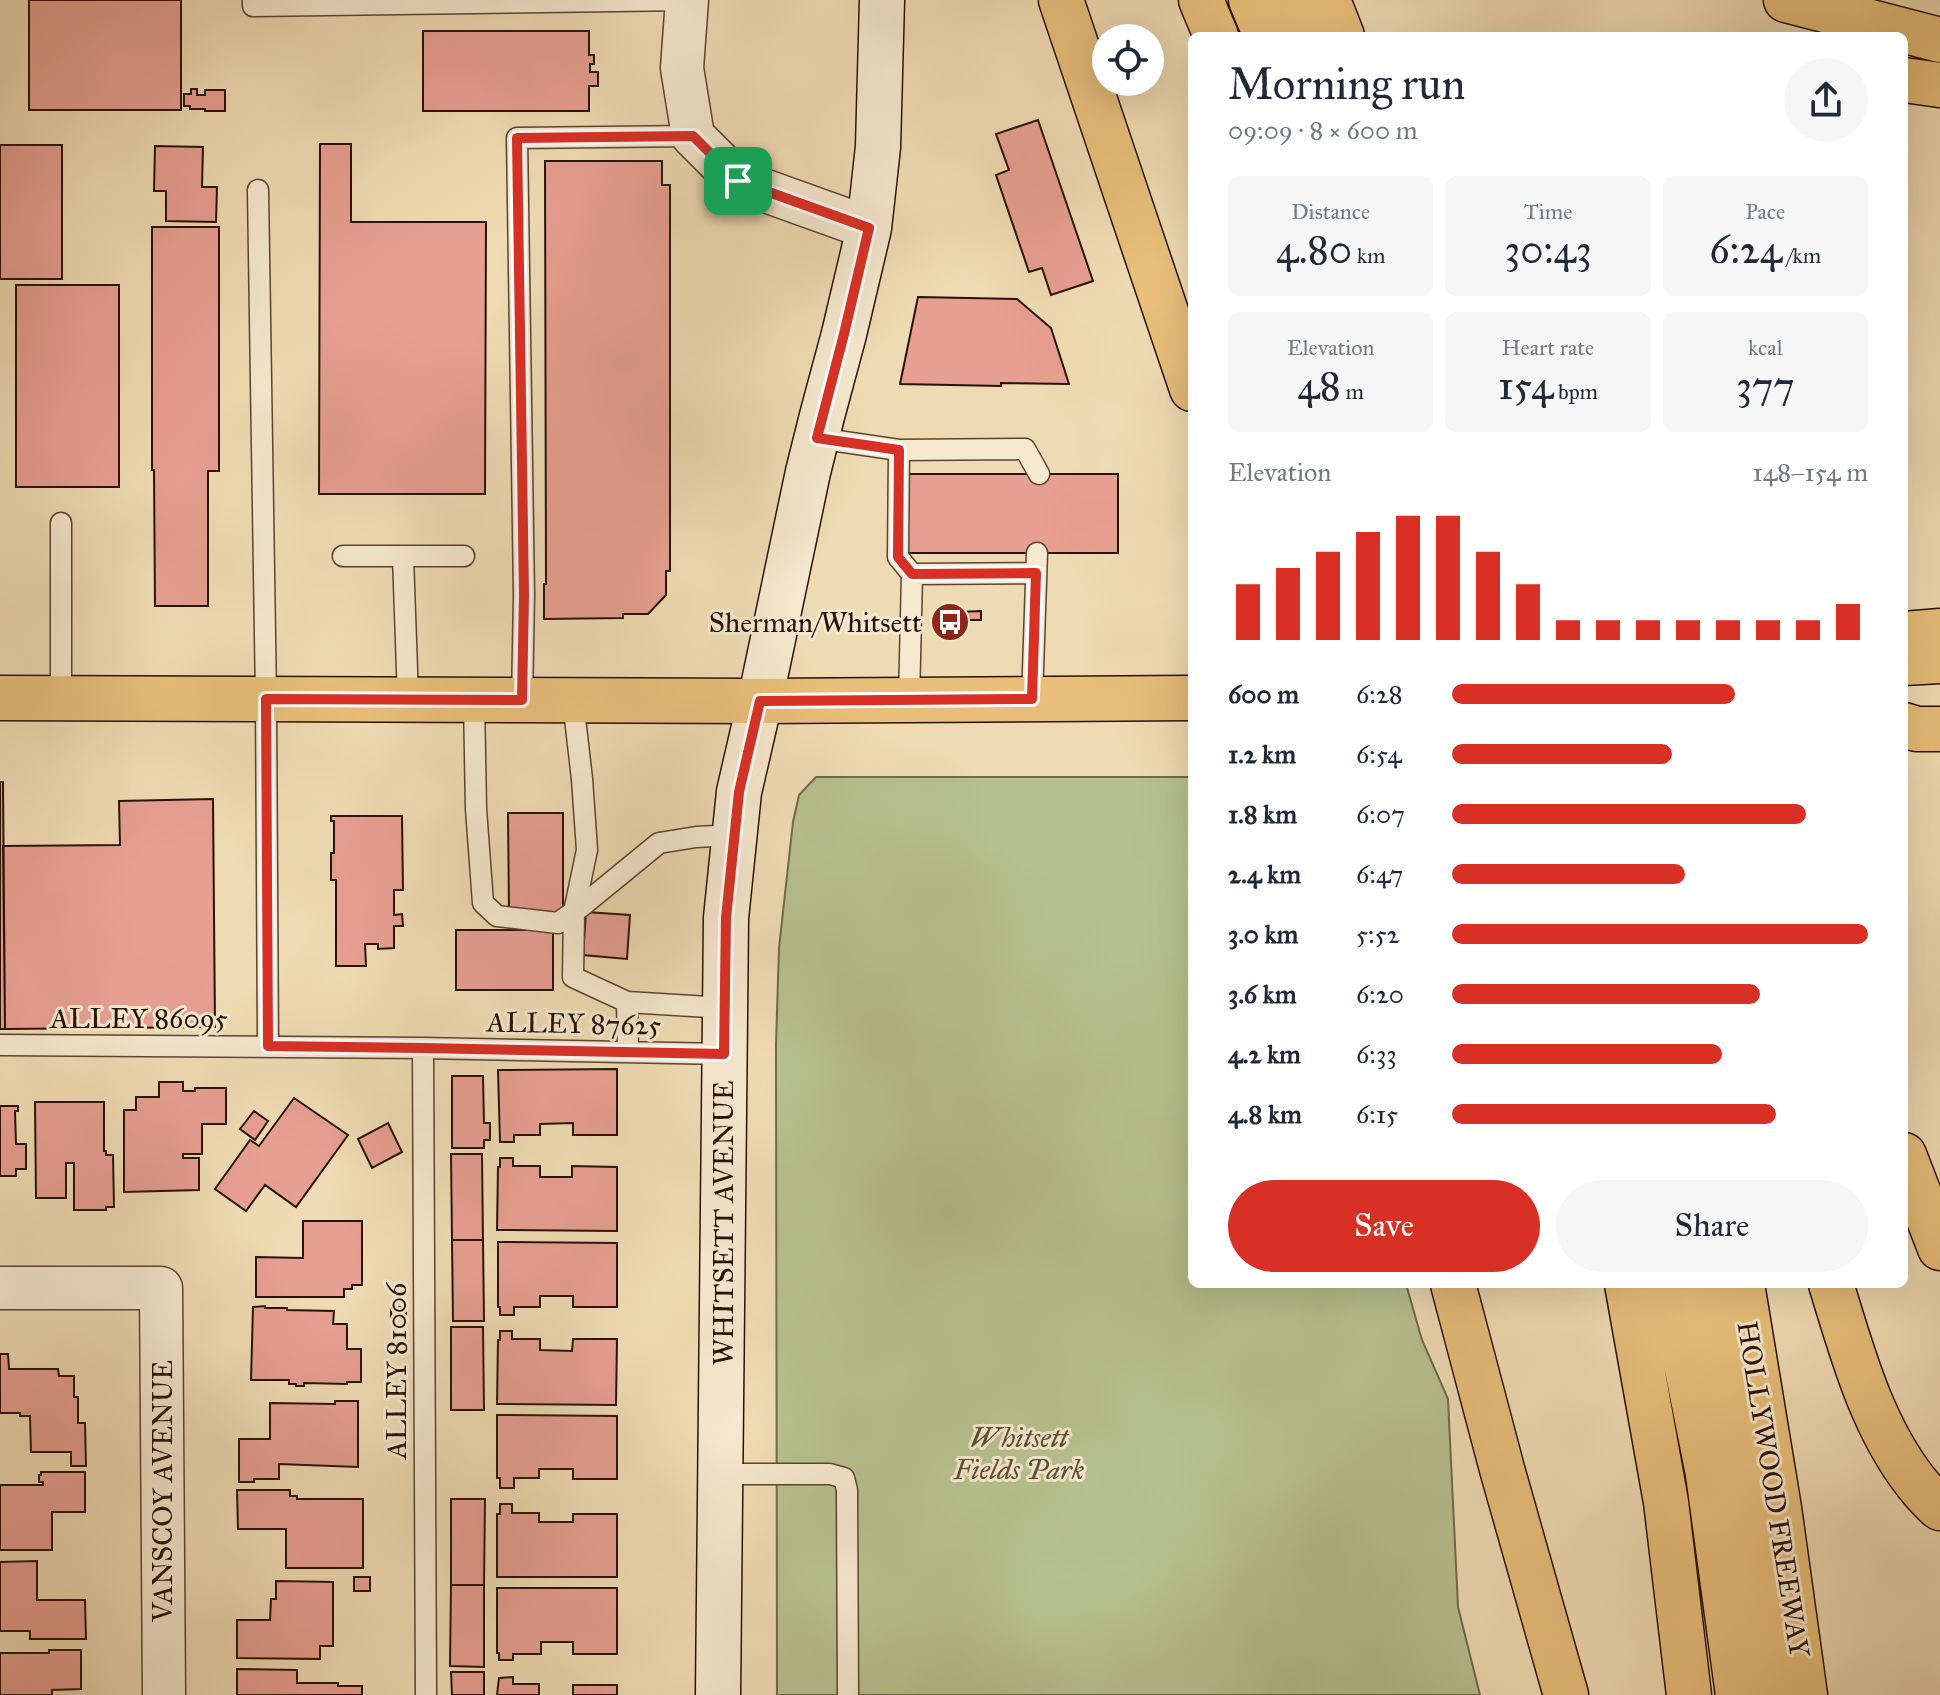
<!DOCTYPE html>
<meta charset="utf-8">
<style>
body{margin:0;font-family:"IM FELL Great Primer",serif;background:#f6f6f7;color:#1f2937;height:100vh;display:flex;flex-direction:column;font-size:30px;white-space:nowrap}
*{box-sizing:border-box;margin:0}
p{font-size:26px;color:#747a83}
.icon{flex:none;width:44px;height:44px;fill:none;stroke:currentColor;stroke-width:2;stroke-linecap:round;stroke-linejoin:round}
.map{position:relative;flex:1;overflow:hidden}
.sheet{position:absolute;left:1188px;top:32px;width:720px;height:1256px;display:flex;flex-direction:column;background:#fff;border-radius:12px;box-shadow:0 8px 32px #0002}
.sheet>*{flex:none}
.tools{position:absolute;left:1092px;top:24px;display:grid;gap:16px}
.tools a{display:grid;place-items:center;width:72px;height:72px;border-radius:50%;background:#fff;box-shadow:0 8px 32px #0002;font-size:40px}
.pin{position:absolute;display:grid;place-items:center;width:68px;height:68px;color:#fff;margin:-34px;border-radius:16px;box-shadow:0 4px 12px #0006}
.round{display:grid;place-items:center;flex:none;width:84px;height:84px;border-radius:42px;background:#f6f6f7}
.summary{display:flex;align-items:center;justify-content:space-between;height:136px;padding:0 40px}
h1{font-size:44px;font-weight:600;line-height:60px}
.metrics{display:grid;grid-template-columns:repeat(3,1fr);gap:12px;height:136px;padding:8px 40px}
.metrics div{display:grid;align-content:center;border-radius:12px;background:#f6f6f7;text-align:center}
.metrics b{font-size:40px;font-weight:600}
.metrics small{font-size:22px;font-weight:400}
.metrics p{font-size:22px}
.chart{height:224px;padding:16px 40px}
.chart p{display:flex;justify-content:space-between}
.chart svg{width:100%;height:144px;margin-top:8px;stroke:#d93025;stroke-width:6}
.button{display:flex;gap:16px;margin-top:auto;padding:16px 40px}
.button a{flex:1;height:92px;border-radius:48px;background:#d93025;color:#fff;font-size:32px;font-weight:600;line-height:92px;text-align:center}
.button a+a{background:#f6f6f7;color:#1f2937}
ul{padding:0 40px;list-style:none;font-size:26px}
li{display:grid;grid-template-columns:128px 96px 1fr;align-items:center;height:60px}
li i{height:20px;border-radius:10px;background:#d93025}
.map>svg:first-child{display:block}
.green{fill:#b6c18f;stroke:#6f6a4c;stroke-width:2}
.building{fill:#e79f92;stroke:#281209;stroke-width:2}
.lines{fill:none;stroke-linecap:round;stroke-linejoin:round}
.service-casing{stroke:#5a4434;stroke-width:23}
.minor-casing{stroke:#5a4434;stroke-width:45}
.secondary-casing{stroke:#281209;stroke-width:47}
.primary-casing{stroke:#281209;stroke-width:47}
.motorway-casing{stroke:#281209;stroke-width:47}
.service{stroke:#f5e8ce;stroke-width:20}
.minor{stroke:#f5e8ce;stroke-width:42}
.secondary{stroke:#f5e8ce;stroke-width:44}
.primary{stroke:#e8be7a;stroke-width:44}
.motorway{stroke:#e8be7a;stroke-width:44}
.route-casing{stroke:#fff;stroke-width:16}
.route{stroke:#d93025;stroke-width:10}
.labels{text-anchor:middle;stroke-width:6;stroke-linejoin:round;paint-order:stroke}
.poi-label{font-size:28px;fill:#281209;stroke:#f5e8ce;text-anchor:end}
.street-label{font-size:28px;fill:#281209;stroke:#f5e8ce}
.park-label{font-size:28px;font-style:italic;fill:#5a4f38;stroke:#f5e8ce}
</style>
<div class="map">
<svg width="1940" height="1695" viewBox="0 0 1940 1695">
<rect width="100%" height="100%" fill="#efdbb3"/>
<filter id="stains"><feTurbulence type="fractalNoise" baseFrequency=".0025" numOctaves="4"/><feColorMatrix values="0 0 0 0 .2 0 0 0 0 .09 0 0 0 0 .02 0 0 0 .5 -.17"/></filter>
<radialGradient id="worn" r=".72"><stop offset=".6" stop-color="#630" stop-opacity="0"/><stop offset="1" stop-color="#630" stop-opacity=".3"/></radialGradient>
<path class="green" d="M816 777H1192V1284H1406L1422 1340 1448 1399 1458 1607 1480 1695H777L776 1044 779 948 793 822 799 795Z"/>
<path class="building" d="M29 0H181V110H29Z
M423 31H589V55H594V64H590V72H598V86H589V111H423Z
M191 89H197V95H205V90H225V111H205V109H190V106H184V94H191Z
M1038 120 1093 281 1051 295 1042 268 1029 272 996 175 1009 170 996 134Z
M320 144H351V222H486L485 494H319Z
M0 145H62V279H0Z
M155 146 203 147 202 187H217L216 222 166 221V191H154Z
M545 161H662V185H670V571H666V595L648 614H623V618L544 619V584H546Z
M152 227H219V471H208V606H155L154 470H152Z
M16 285H119V487H16Z
M918 297 1017 299 1051 328 1069 384 1001 383V386L900 384Z
M908 474H1118V553H908Z
M981 611V620H959V612Z
M0 782H3L5 1029H0Z
M213 799 215 1027 5 1029 3 846 120 845 119 801Z
M508 813H563V914H509Z
M331 816H402L403 890H394V915L402 914 403 926H394V948L378 949V944H365L366 966H336V880H331V853H334V821H331Z
M586 912 630 915 627 959 583 955Z
M456 930H553V990H456Z
M617 1069V1135H573V1123L540 1124V1135H514V1142H500L498 1070Z
M452 1076H483L484 1123H490V1140H484V1148H452Z
M159 1082H183V1091H195V1088H226V1124H202V1154H183V1158H199V1190L124 1192V1110H136V1097H159Z
M294 1098 348 1135 296 1207 265 1185 246 1211 215 1189 250 1140 259 1146Z
M35 1102H104V1151H106V1155H113L114 1207H106V1210H74V1163H66V1198H36Z
M0 1106H18V1111H15L16 1144H26V1169H16V1176H0Z
M254 1111 268 1121 255 1140 240 1129Z
M388 1123 402 1152 372 1168 358 1139Z
M451 1154H482L483 1240H452Z
M500 1158H513V1166H540V1177H572V1166L617 1167V1231L497 1230 498 1167H500Z
M303 1221H362V1285H352V1289H344V1297H256V1257L303 1258Z
M452 1240H483L484 1321H453Z
M498 1242 617 1243V1307H573V1296H540V1307H514V1315H500V1307H498Z
M265 1306V1308H287V1310L334 1311 333 1324H347V1349H361V1382H347V1384L304 1383V1386H296V1384H289V1380H251L253 1307Z
M391 1307H406V1318H391Z
M451 1327H483L484 1410H451Z
M500 1331H512V1339H540V1350L572 1351 573 1339H617L616 1405 497 1404 498 1340H500Z
M0 1354H8L9 1369H58L59 1376H74V1397H78V1423H85L86 1466H71V1452H31L30 1416H20V1413H0Z
M335 1401H358V1467L279 1464V1479H254V1482H239V1439H270V1403L335 1404Z
M497 1415 617 1416V1479H573V1469H539V1478H514V1488H500V1478H497Z
M41 1472H85V1512H52V1550H0V1485H43V1482H39V1475H41Z
M237 1490H290V1496H297V1499H363V1568H286V1529H238Z
M451 1499H485L484 1585H451Z
M500 1504H512V1513H539V1522H573V1514H617V1577H497V1514H500Z
M37 1561V1600H85L86 1639H30V1631H0V1562Z
M354 1577H370V1591H354Z
M276 1581 333 1582V1646H320V1659L237 1658V1620H270L271 1599H276Z
M451 1585H484V1667L450 1666Z
M497 1588H617V1654H573V1642H541V1654H513V1660H499V1653H497Z
M49 1650H81V1689L52 1690V1695H0V1653H49Z
M237 1669 297 1670V1683H338V1686H362V1695H237Z
M451 1672H484V1695H452Z
M513 1677V1684H539V1695H497L499 1678Z
M573 1685H617V1695H573Z"/>
<g class="lines">
<g class="service-casing">
<path id="service" d="M253 0V6L687 0
M258 190 266 699 268 1046
M817 438 899 450 898 557 912 574 909 700
M899 450 1025 449 1039 474
M61 523V698
M343 556H403L408 699
M403 556H464
M912 574 1036 573
M1032 699 1037 553
M474 700 476 809 483 903 497 916 558 923 582 906 659 843 696 837 735 835
M522 700 524 595 517 138 693 136
M573 701 582 779 587 850 574 912 573 977 627 1002 725 1008
M627 1002 628 1052
M0 1045 423 1048 724 1054
M423 1048 426 1695
M720 1474H830L844 1478 847 1490 848 1695"/>
</g>
<g class="minor-casing">
<path id="minor" d="M687 0 682 68 693 136 738 181 869 228
M0 1288H161L164 1695"/>
</g>
<g class="secondary-casing">
<path id="secondary" d="M718 1695 726 918 739 792 760 701 808 472 822 416 844 334 869 228 878 147 882 0"/>
</g>
<g class="primary-casing">
<path id="primary" d="M1904 663 1940 661
M0 698 760 701 1192 698
M1904 725 1917 729H1940"/>
</g>
<g class="motorway-casing">
<path id="motorway" d="M1061 0 1192 389
M1201 0 1216 36
M1251 0 1266 36
M1285 0 1300 36
M1328 0 1342 36
M1786 0 1940 40
M1904 80 1940 85
M1904 634 1940 631
M1904 1155 1940 1248
M1453 1284 1502 1469 1566 1695
M1627 1284 1666 1502 1689 1695
M1670 1284 1708 1474 1738 1695
M1704 1284 1752 1561 1769 1695
M1742 1284 1779 1508 1805 1695
M1831 1284C1852 1352 1871 1424 1915 1481 1923 1491 1930 1500 1940 1508"/>
</g>
<use href="#service" class="service"/>
<use href="#minor" class="minor"/>
<use href="#secondary" class="secondary"/>
<use href="#primary" class="primary"/>
<use href="#motorway" class="motorway"/>
</g>
<g class="lines">
<g class="route-casing">
<path id="route" d="M693 136 738 181 869 228 844 334 817 438 899 450 898 557 912 574 1036 573 1032 699 760 701 739 792 726 918 724 1054 423 1048 268 1046 266 699 522 700 524 595 517 138Z"/>
</g>
<use href="#route" class="route"/>
</g>
<defs>
<g id="bus-disc" transform="scale(2)"><circle r="9.5" fill="#8f2418" stroke="#f5e8ce"/><path d="M-5-6H5V4H4V6H2V4H-2V6H-4V4H-5ZM-3.5-4V0h7V-4ZM-3.5 1.2v1.5H-2V1.2ZM2 1.2v1.5H3.5V1.2Z" fill="#fff"/></g>
</defs>
<g fill-rule="evenodd">
<use href="#bus-disc" x="950" y="622"/>
</g>
<g class="labels">
<g class="poi-label">
<text x="922" y="632">Sherman/Whitsett</text>
</g>
<g class="street-label">
<text x="139" y="1028">ALLEY 86095</text>
<text transform="translate(574 1023) rotate(1)" y="10">ALLEY 87625</text>
<text transform="translate(723 1223) rotate(-90)" y="10">WHITSETT AVENUE</text>
<text transform="translate(396 1371) rotate(-90)" y="10">ALLEY 81006</text>
<text transform="translate(1774 1489) rotate(81)" y="10">HOLLYWOOD FREEWAY</text>
<text transform="translate(162 1491) rotate(-90)" y="10">VANSCOY AVENUE</text>
</g>
<g class="park-label">
<text x="1019" y="1447">Whitsett<tspan x="1019" dy="32">Fields Park</tspan></text>
</g>
</g>
<rect width="100%" height="100%" filter="url(#stains)"/>
<rect width="100%" height="100%" fill="url(#worn)"/>
</svg>
<div class="tools">
<a><svg class="icon" aria-label="locate" viewBox="0 0 24 24"><circle cx="12" cy="12" r="6"/><path d="M12 2v4M12 18v4M2 12h4M18 12h4"/></svg></a>
</div>
<div class="pin" style="left:738px;top:181px;background:#1e9e55"><svg class="icon" aria-label="arrive" viewBox="0 0 24 24"><path d="M6 21V4h12l-3 4 3 4H6"/></svg></div>
<section class="sheet">
<div class="summary"><div><h1>Morning run</h1><p>09:09 · 8 × 600 m</p></div><a class="round"><svg class="icon" aria-label="share" viewBox="0 0 24 24"><path d="M12 15V3M7 8l5-5 5 5M5 13v7h14v-7"/></svg></a></div>
<div class="metrics">
<div><p>Distance</p><b>4.80<small> km</small></b></div>
<div><p>Time</p><b>30:43</b></div>
<div><p>Pace</p><b>6:24<small> /km</small></b></div>
</div>
<div class="metrics">
<div><p>Elevation</p><b>48<small> m</small></b></div>
<div><p>Heart rate</p><b>154<small> bpm</small></b></div>
<div><p>kcal</p><b>377</b></div>
</div>
<div class="chart"><p><span>Elevation</span>148–154 m</p>
<svg viewBox="0 0 160 44" preserveAspectRatio="none"><path d="M5 44V27M15 44V22M25 44V17M35 44V11M45 44V6M55 44V6M65 44V17M75 44V27M85 44V38M95 44V38M105 44V38M115 44V38M125 44V38M135 44V38M145 44V38M155 44V33"/></svg>
</div>
<ul>
<li><b>600 m</b>6:28<i style="width:68%"></i></li>
<li><b>1.2 km</b>6:54<i style="width:53%"></i></li>
<li><b>1.8 km</b>6:07<i style="width:85%"></i></li>
<li><b>2.4 km</b>6:47<i style="width:56%"></i></li>
<li><b>3.0 km</b>5:52<i style="width:100%"></i></li>
<li><b>3.6 km</b>6:20<i style="width:74%"></i></li>
<li><b>4.2 km</b>6:33<i style="width:65%"></i></li>
<li><b>4.8 km</b>6:15<i style="width:78%"></i></li>
</ul>
<div class="button"><a>Save</a><a>Share</a></div>
</section>
</div>
